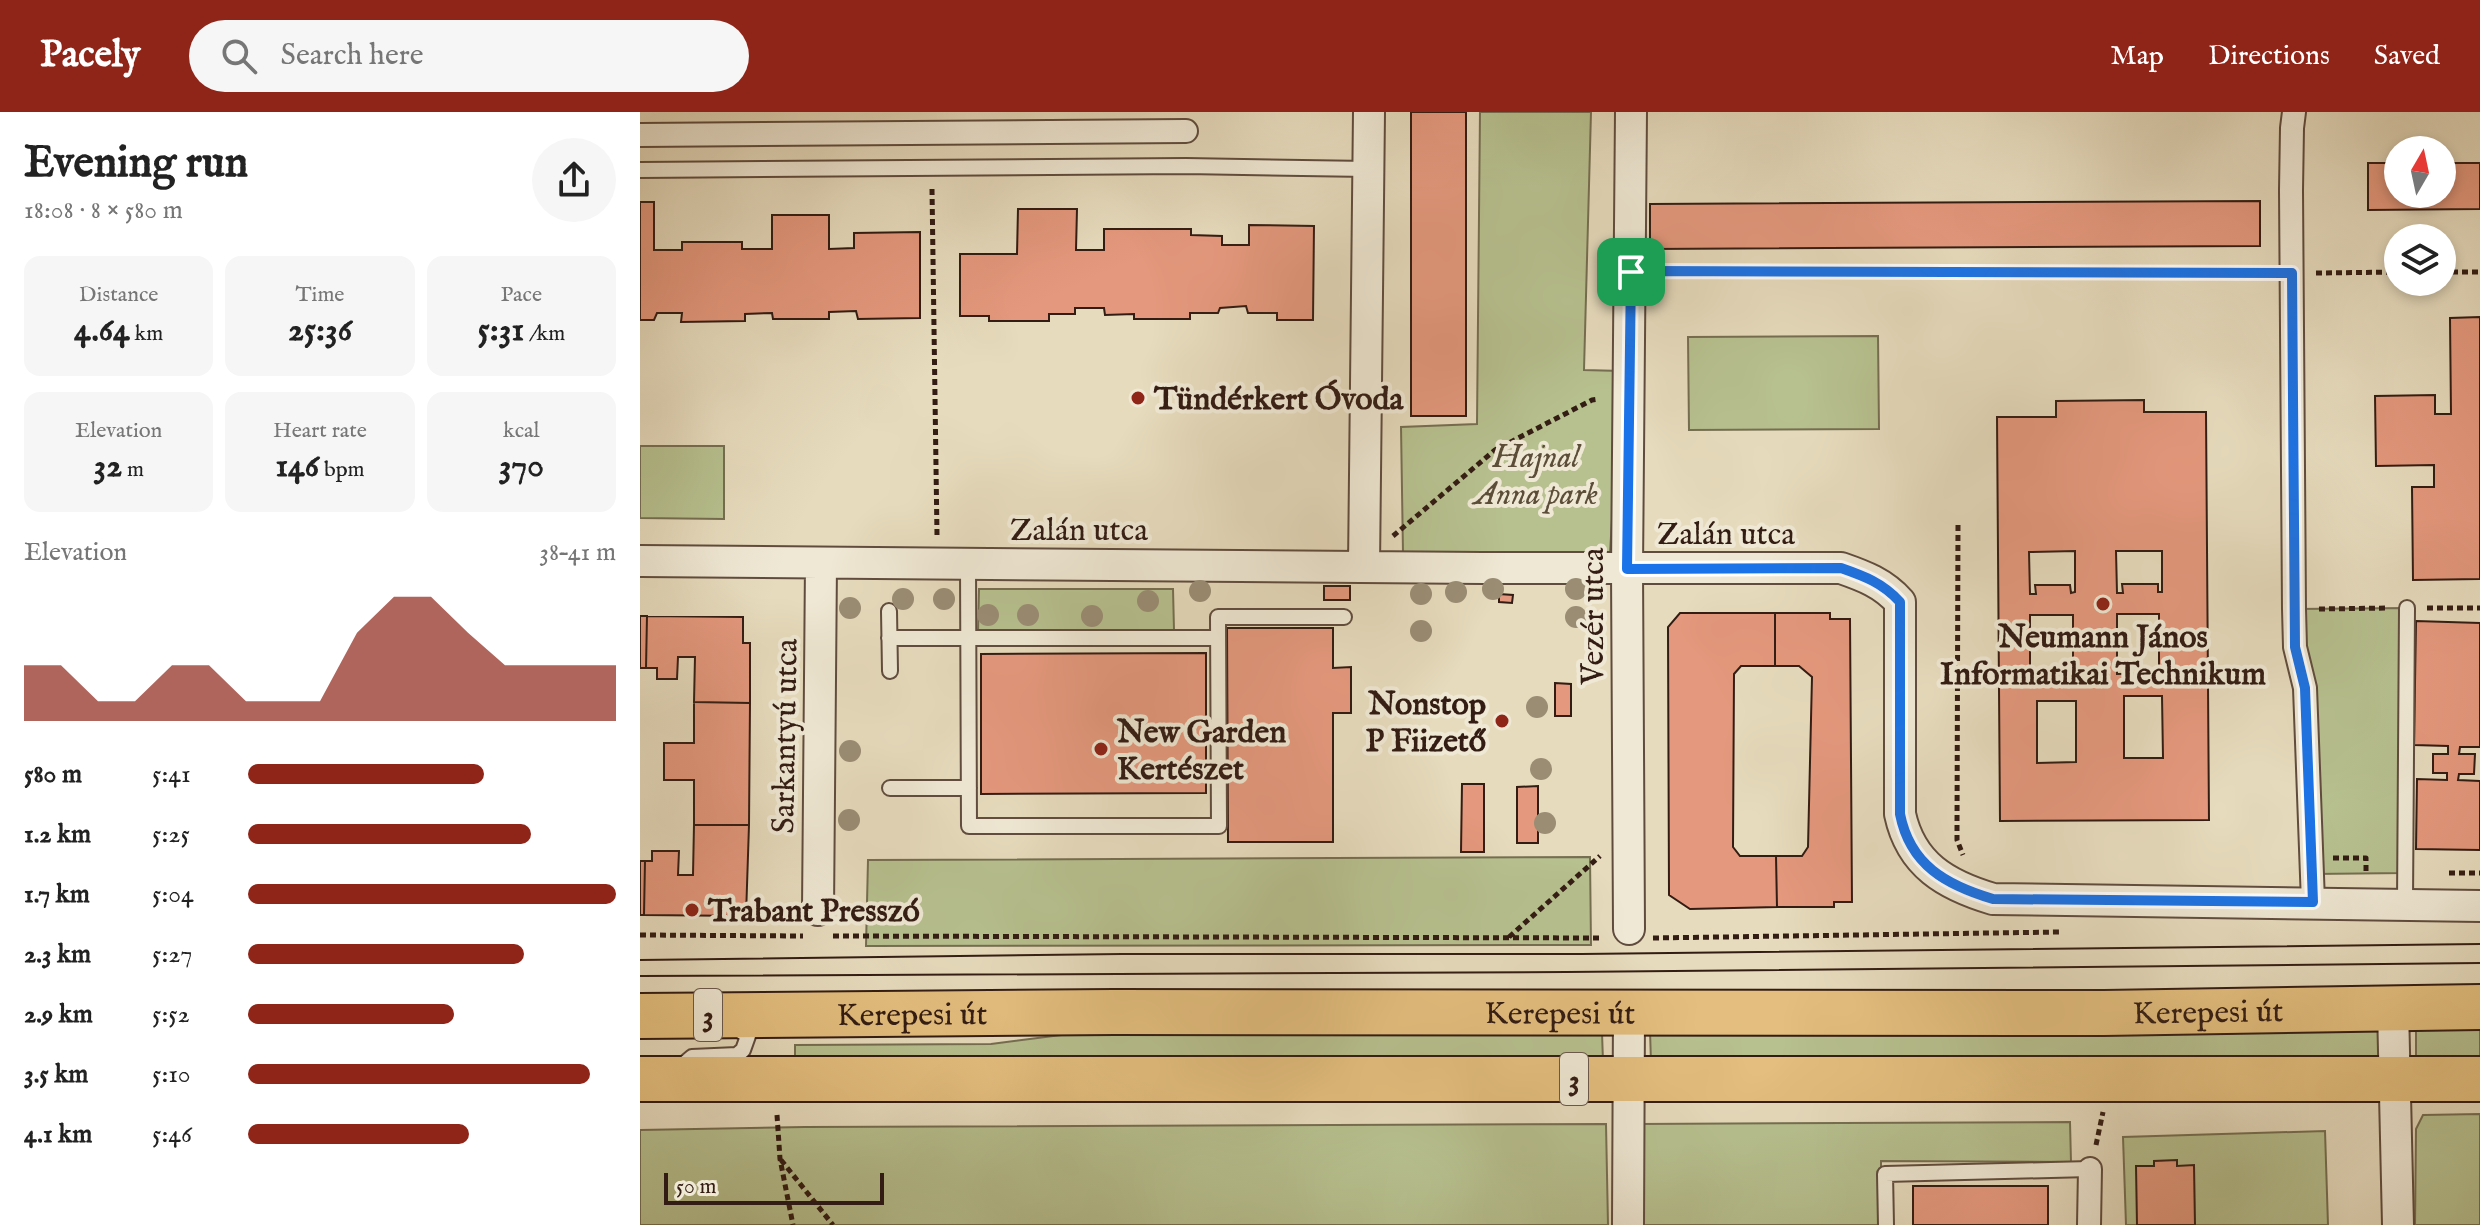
<!DOCTYPE html>
<meta charset="utf-8">
<style>
body{margin:0;font-family:"IM FELL English",serif;background:#f6f6f6;color:#222;height:100vh;display:flex;flex-direction:column;font-size:30px;white-space:nowrap}
*{box-sizing:border-box;margin:0}
p{font-size:26px;color:#767676}
.icon{flex:none;width:44px;height:44px;fill:none;stroke:currentColor;stroke-width:2;stroke-linecap:round;stroke-linejoin:round}
.map{position:relative;flex:1;overflow:hidden}
.drawer{display:flex;flex-direction:column;background:#fff;width:640px}
.drawer>*{flex:none}
.needle{width:52px;rotate:9deg}
.tools{position:absolute;left:1744px;top:24px;display:grid;gap:16px}
.tools a{display:grid;place-items:center;width:72px;height:72px;border-radius:50%;background:#fff;box-shadow:0 4px 12px #0003;font-size:40px}
.scale{position:absolute;left:24px;bottom:20px;width:220px;box-sizing:border-box;padding-left:8px;border:4px solid #331c13;border-top:0;font-size:22px;line-height:28px;white-space:nowrap;color:#331c13;-webkit-text-stroke:6px #efe8d4;paint-order:stroke}
.pin{position:absolute;display:grid;place-items:center;width:68px;height:68px;color:#fff;margin:-34px;border-radius:16px;box-shadow:0 4px 12px #0006}
.round{display:grid;place-items:center;flex:none;width:84px;height:84px;border-radius:42px;background:#f6f6f6}
.summary{display:flex;align-items:center;justify-content:space-between;height:136px;padding:0 24px}
h1{font-size:44px;font-weight:700;line-height:60px}
.metrics{display:grid;grid-template-columns:repeat(3,1fr);gap:12px;height:136px;padding:8px 24px}
.metrics div{display:grid;align-content:center;border-radius:16px;background:#f6f6f6;text-align:center}
.metrics b{font-size:34px;font-weight:700}
.metrics small{font-size:22px;font-weight:400}
.metrics p{font-size:22px}
.chart{height:224px;padding:16px 24px}
.chart p{display:flex;justify-content:space-between}
.chart svg{width:100%;height:144px;margin-top:8px;fill:#8f2418;opacity:.7}
ul{padding:0 24px;list-style:none;font-size:26px}
li{display:grid;grid-template-columns:128px 96px 1fr;align-items:center;height:60px}
li i{height:20px;border-radius:10px;background:#8f2418}
header{display:flex;align-items:center;gap:48px;box-sizing:border-box;height:112px;padding:0 40px;background:#8f2418;color:#fff}
header strong{font-size:38px}
nav{display:flex;gap:44px;margin-inline-start:auto;font-size:28px}
.search{width:560px;height:72px;background:#f6f6f6;display:flex;align-items:center;gap:20px;box-sizing:border-box;padding:0 28px;border-radius:44px;color:#767676;font-size:30px}
main{display:flex;flex:1;min-height:0}
.map>svg:first-child{display:block}
.green{fill:#b7c08f;stroke:#756e51;stroke-width:2}
.building{fill:#e4987d;stroke:#331c13;stroke-width:2;fill-rule:evenodd}
.lines{fill:none;stroke-linecap:round;stroke-linejoin:round}
.service-casing{stroke:#604c3e;stroke-width:18}
.pedestrian-casing{stroke:#604c3e;stroke-width:26}
.minor-casing{stroke:#604c3e;stroke-width:34}
.primary-casing{stroke:#331c13;stroke-width:48}
.path{stroke:#331c13;stroke-width:5;stroke-dasharray:6 4;stroke-linecap:butt}
.service{stroke:#efe8d4;stroke-width:14}
.pedestrian{stroke:#efe8d4;stroke-width:22}
.minor{stroke:#efe8d4;stroke-width:30}
.primary{stroke:#e3be7e;stroke-width:44}
.tram{stroke:#331c13;stroke-width:2}
.tree{fill:#9a8d74}
.route-casing{stroke:#fff;stroke-width:16}
.route{stroke:#1a73e8;stroke-width:10}
.poi-dot{fill:#8f2418;stroke:#efe8d4;stroke-width:3}
.labels{text-anchor:middle;stroke-width:8;stroke-linejoin:round;paint-order:stroke}
.shield{fill:#efe8d4;stroke:#6b594d;stroke-width:2}
.shield-label{font-size:30px;font-weight:bold;fill:#331c13}
.poi-label{font-size:32px;font-weight:bold;fill:#331c13;stroke:#efe8d4;text-anchor:start}
.park-label{font-size:32px;font-style:italic;fill:#5b4d38;stroke:#efe8d4}
.street-label{font-size:32px;fill:#331c13;stroke:#efe8d4}
</style>
<header>
<strong>Pacely</strong>
<div class="search"><svg class="icon" aria-label="search" viewBox="0 0 24 24"><circle cx="10" cy="10" r="6"/><path d="M15 15l6 6"/></svg>Search here</div>
<nav><a>Map</a><a>Directions</a><a>Saved</a></nav>
</header>
<main>
<section class="drawer">
<div class="summary"><div><h1>Evening run</h1><p>18:08 · 8 × 580 m</p></div><a class="round"><svg class="icon" aria-label="share" viewBox="0 0 24 24"><path d="M12 15V3M7 8l5-5 5 5M5 13v7h14v-7"/></svg></a></div>
<div class="metrics">
<div><p>Distance</p><b>4.64<small> km</small></b></div>
<div><p>Time</p><b>25:36</b></div>
<div><p>Pace</p><b>5:31<small> /km</small></b></div>
</div>
<div class="metrics">
<div><p>Elevation</p><b>32<small> m</small></b></div>
<div><p>Heart rate</p><b>146<small> bpm</small></b></div>
<div><p>kcal</p><b>370</b></div>
</div>
<div class="chart"><p><span>Elevation</span>38–41 m</p>
<svg viewBox="0 0 160 44" preserveAspectRatio="none"><path d="M0 44V27L10 27L20 38L30 38L40 27L50 27L60 38L70 38L80 38L90 17L100 6L110 6L120 17L130 27L140 27L150 27L160 27V44z"/></svg>
</div>
<ul>
<li><b>580 m</b>5:41<i style="width:64%"></i></li>
<li><b>1.2 km</b>5:25<i style="width:77%"></i></li>
<li><b>1.7 km</b>5:04<i style="width:100%"></i></li>
<li><b>2.3 km</b>5:27<i style="width:75%"></i></li>
<li><b>2.9 km</b>5:52<i style="width:56%"></i></li>
<li><b>3.5 km</b>5:10<i style="width:93%"></i></li>
<li><b>4.1 km</b>5:46<i style="width:60%"></i></li>
</ul>
</section>
<div class="map">
<svg width="1840" height="1113" viewBox="0 0 1840 1113">
<rect width="100%" height="100%" fill="#e6dbbd"/>
<filter id="stains"><feTurbulence type="fractalNoise" baseFrequency=".0025" numOctaves="4"/><feColorMatrix values="0 0 0 0 .2 0 0 0 0 .09 0 0 0 0 .02 0 0 0 .5 -.17"/></filter>
<radialGradient id="worn" r=".72"><stop offset=".6" stop-color="#630" stop-opacity="0"/><stop offset="1" stop-color="#630" stop-opacity=".3"/></radialGradient>
<path class="green" d="M840 0H951L944 258 981 259 970 441H763L761 315 837 312Z
M1238 224 1239 317 1049 318 1048 225Z
M0 334H84V407L0 406Z
M339 477H533L534 518 338 519Z
M1767 496 1765 761 1673 762 1654 497Z
M950 745 951 833 226 834 228 748Z
M1738 915 1739 945 1011 950 1010 919Z
M1776 915H1840V946H1776Z
M962 921 963 949 155 952V933L351 932 429 922Z
M1840 1002V1113H1775L1776 1017 1783 1003Z
M1430 1010 1431 1050 1241 1049V1113H997V1012Z
M966 1012 968 1113H0V1018L165 1015Z
M1685 1019 1688 1113H1486L1483 1025Z"/>
<path class="building" d="M771 0H826V304H771Z
M1728 51H1758V82H1802V51H1840V97L1728 98Z
M1620 89V134L1010 137V92Z
M0 90H14V138H42V130H102V137H132V103H189V137L214 136V121L280 120V206L218 207 216 199 189 200V207H133L132 201 105 202V209L41 210 42 201H17L14 208H0Z
M378 97H437L436 138H464V117H551V123L582 124V133H609V113L674 114 673 208H637V201H608L606 194 580 196 578 201H550V207H494V202L465 203 464 196H435V202H409V209H349V204H320V142H377Z
M1840 205V467L1773 468 1772 375H1794V353L1736 354 1735 284 1795 283V302H1811L1810 206Z
M1504 288V300H1566L1569 708 1360 709 1357 305H1416V289ZM1435 439V480L1431 481 1430 473H1395L1396 482H1390L1389 440ZM1476 439H1522V480H1518V472H1482L1483 481H1477ZM1477 502H1519V561L1477 562ZM1390 503H1433V563H1390ZM1484 584H1522L1523 646H1484ZM1397 589H1436V650L1397 651Z
M684 474H710V488H684Z
M859 482 873 483 872 491 859 490Z
M1040 501H1135V554H1101L1094 562 1093 735 1100 744H1136L1137 795 1050 797 1029 783 1028 515Z
M1135 501H1190V507H1210L1212 790H1194V795H1137L1136 744H1162L1168 735 1172 565 1159 554H1135Z
M0 504H7L6 556H0Z
M7 504 103 505V531H110V591L54 590 55 545H38L37 567H17V556H6Z
M1776 509 1840 511V635H1820L1819 642H1835L1834 662H1819L1818 668 1840 669V738L1776 737 1777 667 1807 668V661H1793V642H1808V634L1774 633Z
M587 516H693V556L711 555V601H693V730H588Z
M566 541V681L341 682V542Z
M915 571 931 572V604H915Z
M54 590 110 591 109 713H54V668H24V631H54Z
M822 672H844V740H821Z
M898 674V731H877V675Z
M54 713H109L106 804 4 803 5 749H12V739H39L38 763H53Z
M0 749H5L4 803H0Z
M1537 1048V1054L1554 1053 1555 1113H1497L1496 1054H1514V1049Z
M1273 1074H1408V1113H1273Z"/>
<g class="lines">
<g class="service-casing">
<path id="service" d="M0 58 546 54 728 57
M328 452 329 714H579L578 505H704
M249 499 250 559
M249 526H578
M250 676H329
M1765 791 1767 496
M39 956 52 945 97 943 103 938 108 924 93 914
M1246 1113 1245 1062 1450 1057"/>
</g>
<g class="pedestrian-casing">
<path id="pedestrian" d="M1654 0 1652 16 1651 78 1654 497 1655 535 1665 576 1673 790
M0 23 546 19
M1449 1113 1450 1057"/>
</g>
<g class="minor-casing">
<path id="minor" d="M0 449 842 456H1201C1224 464 1243 471 1260 490V702C1271 753 1306 773 1353 787L1840 794
M724 454 729 0
M178 798 181 451
M989 817 987 457 991 0
M1753 896 1758 1113
M988 1113 989 900"/>
</g>
<g class="primary-casing">
<g id="primary">
<path id="s1" d="M0 904 474 900 1464 901 1840 895"/>
<path d="M0 967H1840"/>
</g>
</g>
<path class="path" d="M292 77 297 423
M1016 159 1630 161
M1802 160H1840
M1676 161 1758 160
M1318 413 1317 717V728L1323 743
M753 424 855 338 952 288 959 287
M1787 496H1840
M1679 497 1749 496
M1693 746H1726V763
M1809 761H1840
M0 823 163 824
M193 824 963 826
M869 825 960 744
M1013 826 1419 820
M137 1003 140 1047 153 1113
M1456 1033 1463 1000
M141 1048 193 1113"/>
<use href="#service" class="service"/>
<use href="#pedestrian" class="pedestrian"/>
<use href="#minor" class="minor"/>
<use href="#primary" class="primary"/>
<path class="tram" d="M0 848 482 842H942L1840 832
M0 864 927 860 1840 851"/>
</g>
<g class="tree">
<circle cx="853" cy="477" r="11"/>
<circle cx="936" cy="477" r="11"/>
<circle cx="560" cy="479" r="11"/>
<circle cx="816" cy="480" r="11"/>
<circle cx="781" cy="482" r="11"/>
<circle cx="263" cy="487" r="11"/>
<circle cx="304" cy="487" r="11"/>
<circle cx="508" cy="489" r="11"/>
<circle cx="210" cy="496" r="11"/>
<circle cx="348" cy="503" r="11"/>
<circle cx="388" cy="503" r="11"/>
<circle cx="452" cy="504" r="11"/>
<circle cx="936" cy="505" r="11"/>
<circle cx="781" cy="519" r="11"/>
<circle cx="897" cy="595" r="11"/>
<circle cx="210" cy="639" r="11"/>
<circle cx="901" cy="657" r="11"/>
<circle cx="209" cy="708" r="11"/>
<circle cx="905" cy="711" r="11"/>
</g>
<g class="lines">
<g class="route-casing">
<path id="route" d="M1007 159 1652 161 1655 535 1665 576 1673 790 1353 787C1306 773 1270 753 1260 702V490C1243 471 1224 464 1201 456L987 457 991 160Z"/>
</g>
<use href="#route" class="route"/>
</g>
<g class="poi-dot">
<circle cx="498" cy="286" r="8"/>
<circle cx="1463" cy="492" r="8"/>
<circle cx="862" cy="609" r="8"/>
<circle cx="461" cy="637" r="8"/>
<circle cx="52" cy="798" r="8"/>
</g>
<g class="labels">
<g class="shield">
<rect x="54" y="877" width="28" height="52" rx="6"/>
<rect x="920" y="941" width="28" height="52" rx="6"/>
</g>
<g class="shield-label">
<text x="68" y="913">3</text>
<text x="934" y="977">3</text>
</g>
<g class="poi-label">
<text x="514" y="297">Tündérkert Óvoda</text>
<text x="1463" y="535" text-anchor="middle">Neumann János<tspan x="1463" dy="37">Informatikai Technikum</tspan></text>
<text x="846" y="602" text-anchor="end">Nonstop<tspan x="846" dy="37">P Fiizető</tspan></text>
<text x="477" y="630">New Garden<tspan x="477" dy="37">Kertészet</tspan></text>
<text x="68" y="809">Trabant Presszó</text>
</g>
<g class="park-label">
<text x="896" y="355">Hajnal<tspan x="896" dy="37">Anna park</tspan></text>
</g>
<g class="street-label">
<text x="439" y="428">Zalán utca</text>
<text x="1086" y="432">Zalán utca</text>
<text transform="translate(952 504) rotate(-90)" y="11">Vezér utca</text>
<text transform="translate(144 624) rotate(-89)" y="11">Sarkantyú utca</text>
<text dy="11" stroke="none"><textPath href="#s1" startOffset="1568">Kerepesi út</textPath></text>
<text dy="11" stroke="none"><textPath href="#s1" startOffset="920">Kerepesi út</textPath></text>
<text dy="11" stroke="none"><textPath href="#s1" startOffset="272">Kerepesi út</textPath></text>
</g>
</g>
<rect width="100%" height="100%" filter="url(#stains)"/>
<rect width="100%" height="100%" fill="url(#worn)"/>
</svg>
<div class="tools">
<a><svg class="needle" viewBox="-14 -14 28 28"><path d="M0-13l5 13h-10z" fill="#e53935"/><path d="M0 13l5-13h-10z" fill="#767676"/></svg></a>
<a><svg class="icon" aria-label="layers" viewBox="0 0 24 24"><path d="M12 4l9 5-9 5-9-5zM3 14l9 5 9-5"/></svg></a>
</div>
<div class="scale">50 m</div>
<div class="pin" style="left:991px;top:160px;background:#1e9e55"><svg class="icon" aria-label="arrive" viewBox="0 0 24 24"><path d="M6 21V4h12l-3 4 3 4H6"/></svg></div>
</div>
</main>
